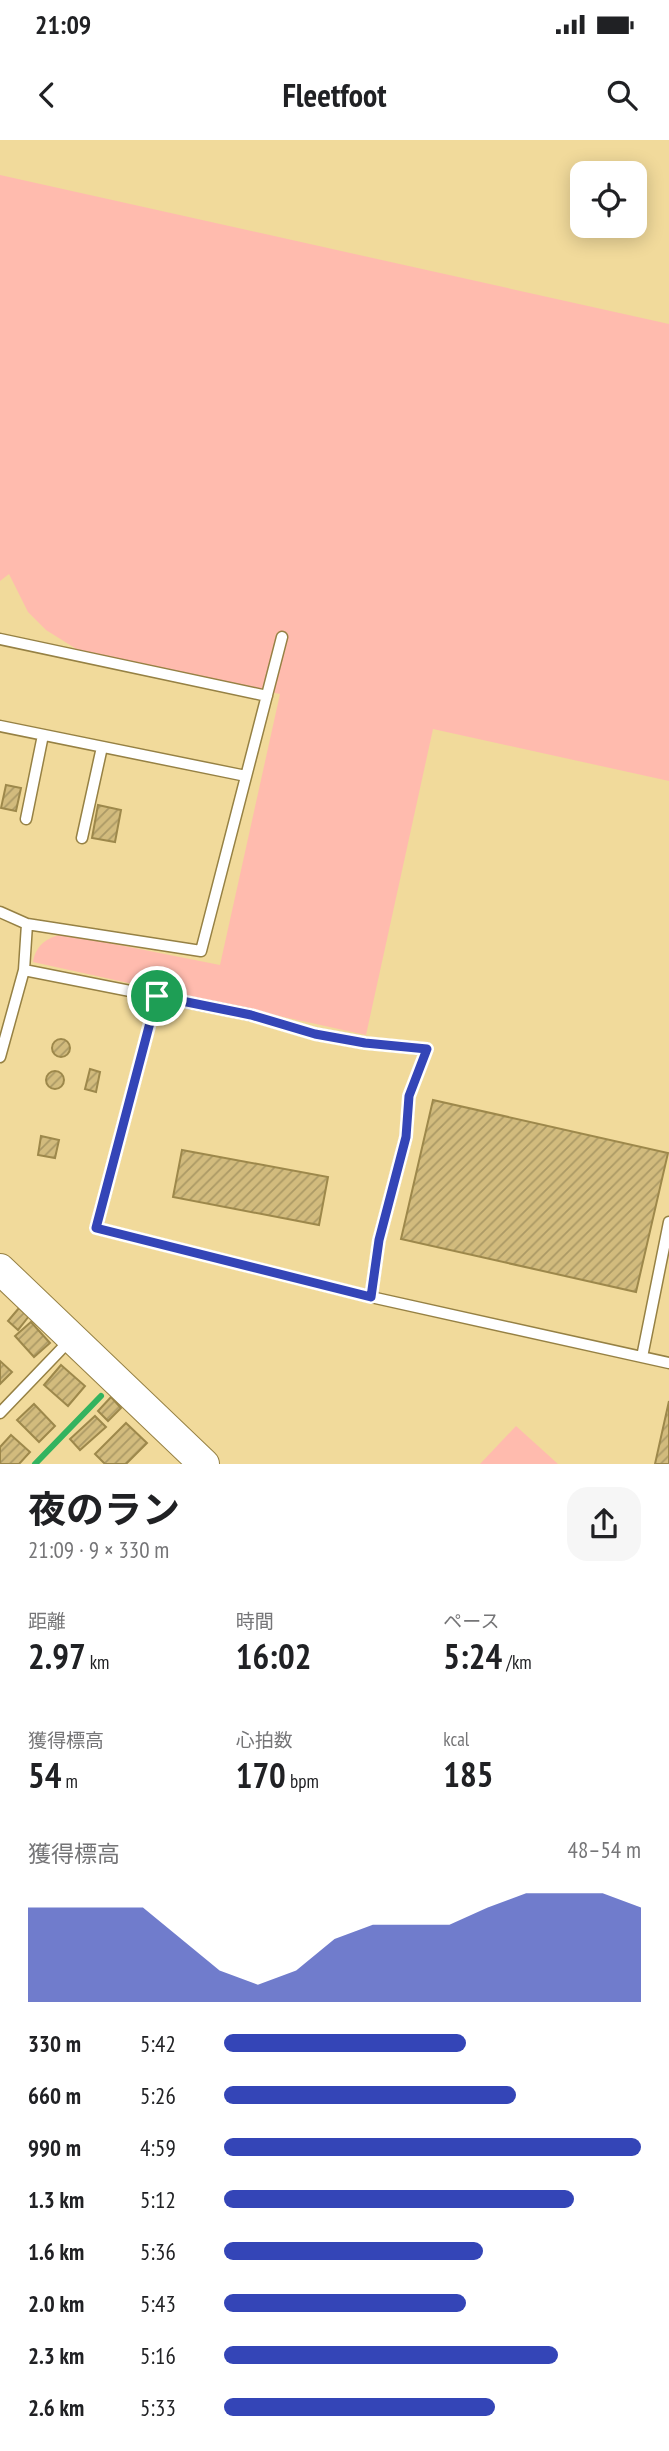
<!DOCTYPE html>
<html lang="ja">
<meta charset="utf-8">
<style>
body{margin:0;font-family:"PT Sans Narrow","Noto Sans JP",sans-serif;background:#f6f6f6;color:#202124;height:100vh;display:flex;flex-direction:column;font-size:26px;white-space:nowrap}
*{box-sizing:border-box;margin:0}
p{font-size:23px;color:#757577}
.icon{flex:none;width:38px;height:38px;fill:none;stroke:currentColor;stroke-width:2;stroke-linecap:round;stroke-linejoin:round}
.map{position:relative;height:1324px;overflow:hidden}
.sheet{display:flex;flex-direction:column;background:#fff;flex:1}
.sheet>*{flex:none}
.fabs{position:absolute;left:570px;top:21px;display:grid;gap:14px}
.fabs a{display:grid;place-items:center;width:77px;height:77px;border-radius:14px;background:#fff;box-shadow:0 4px 18px #0003;font-size:35px}
.pin{position:absolute;display:grid;place-items:center;width:60px;height:60px;color:#fff;margin:-30px;border:4px solid #fff;border-radius:50%;box-shadow:0 2px 7px #0007}
.round{display:grid;place-items:center;flex:none;width:74px;height:74px;border-radius:21px;background:#f6f6f6}
.overview{display:flex;align-items:center;justify-content:space-between;height:119px;padding:0 28px}
h1{font-size:38px;font-weight:700;line-height:52px}
.stats{display:grid;grid-template-columns:repeat(3,1fr);gap:10px;height:119px;padding:7px 28px}
.stats div{display:grid;align-content:center}
.stats b{font-size:35px;font-weight:700}
.stats small{font-size:19px;font-weight:400}
.stats p{font-size:19px}
.chart{height:196px;padding:14px 28px}
.chart p{display:flex;justify-content:space-between}
.chart svg{width:100%;height:126px;margin-top:7px;fill:#3445b7;opacity:.7}
ul{padding:0 28px;list-style:none;font-size:23px}
li{display:grid;grid-template-columns:112px 84px 1fr;align-items:center;height:52px}
li i{height:18px;border-radius:9px;background:#3445b7}
.status{display:flex;justify-content:space-between;align-items:center;height:49px;padding:0 35px;background:#fff;direction:ltr}
.status svg{height:19px;fill:currentColor}
header{display:flex;justify-content:space-between;align-items:center;height:91px;padding:0 28px;background:#fff;font-size:32px;font-weight:700}
.map>svg:first-child{display:block}
.green{fill:#ffbbae}
.lines{fill:none;stroke-linecap:round;stroke-linejoin:round}
.stream{stroke:#33b35f;stroke-width:6}
.building{fill:url(#building-hatch);stroke:#9d884b;stroke-width:2}
.lane-casing{stroke:#968144;stroke-width:13}
.secondary-casing{stroke:#968144;stroke-width:32}
.lane{stroke:#fff;stroke-width:10}
.secondary{stroke:#fff;stroke-width:30}
.route-casing{stroke:#fff;stroke-width:14}
.route{stroke:#3445b7;stroke-width:9}
</style>
<div class="status"><b>21:09</b><svg viewBox="0 0 49 12"><path d="M0 12V9h3v3zM5 12V6h3v6zM10 12V3h3v9zM15 12V0h3v12zM26 1h20v11H26zM47 4h2v5h-2z"/></svg></div>
<header><svg class="icon" aria-label="back" viewBox="0 0 24 24"><path d="M15 5l-7 7 7 7"/></svg>Fleetfoot<svg class="icon" aria-label="search" viewBox="0 0 24 24"><circle cx="10" cy="10" r="6"/><path d="M15 15l6 6"/></svg></header>
<div class="map">
<svg width="669" height="1324" viewBox="0 0 669 1324">
<defs>
<pattern id="building-hatch" width="6" height="6" patternUnits="userSpaceOnUse" patternTransform="scale(1.75)"><rect width="6" height="6" fill="#d2bb7d"/><path d="M-1 1l2-2M0 6l6-6M5 7l2-2" fill="none" stroke="#ab9965"/></pattern>
</defs>
<rect width="100%" height="100%" fill="#f1da9b"/>
<path class="green" d="M0 35 669 184V641L433 589 366 895 33 822C36 805 47 797 64 794L220 825 280 554 86 515 46 490 28 472 9 434 0 441Z
M516 1286 558 1324H480Z"/>
<g class="lines">
<path class="stream" d="M35 1324 101 1256"/>
</g>
<path class="building" d="M6 645 21 648 16 671 1 668Z
M98 665 121 670 115 702 92 698Z
M52 908a9 9 0 1 1 18 0a9 9 0 1 1-18 0Z
M90 929 100 932 96 952 85 949Z
M46 940a9 9 0 1 1 18 0a9 9 0 1 1-18 0Z
M433 960 668 1013 636 1152 401 1099Z
M41 996 59 1000 55 1018 38 1015Z
M182 1010 328 1037 319 1085 173 1057Z
M19 1168 29 1176 18 1190 8 1181Z
M31 1182 50 1203 34 1217 15 1196Z
M0 1221 12 1232 0 1244Z
M61 1225 85 1246 68 1266 44 1245Z
M111 1257 121 1268 108 1281 98 1271Z
M669 1261V1324H655Z
M34 1264 55 1286 39 1302 17 1280Z
M95 1276 106 1287 80 1310 70 1299Z
M126 1283 147 1303 126 1324H105L95 1314Z
M11 1295 30 1312 19 1324H0V1307Z"/>
<g class="lines">
<g class="lane-casing">
<path id="lane" d="M0 499 267 556
M0 586 246 636
M26 679 43 595
M82 698 102 607
M0 772 27 784 24 830 0 917
M27 784 201 811 282 497
M24 830 251 875 315 894 365 903 427 909 409 956 406 997 379 1100 371 1157 669 1223
M157 856 96 1088 371 1157
M642 1217 669 1082
M0 1273 71 1199"/>
</g>
<g class="secondary-casing">
<path id="secondary" d="M0 1129 204 1324"/>
</g>
<use href="#lane" class="lane"/>
<use href="#secondary" class="secondary"/>
</g>
<g class="lines">
<g class="route-casing">
<path id="route" d="M157 856 251 875 315 894 365 903 427 909 409 956 406 997 379 1100 371 1157 96 1088Z"/>
</g>
<use href="#route" class="route"/>
</g>
</svg>
<div class="fabs">
<a><svg class="icon" aria-label="locate" viewBox="0 0 24 24"><circle cx="12" cy="12" r="6"/><path d="M12 2v4M12 18v4M2 12h4M18 12h4"/></svg></a>
</div>
<div class="pin" style="left:157px;top:856px;background:#1e9e55"><svg class="icon" aria-label="arrive" viewBox="0 0 24 24"><path d="M6 21V4h12l-3 4 3 4H6"/></svg></div>
</div>
<section class="sheet">
<div class="overview"><div><h1>夜のラン</h1><p>21:09 · 9 × 330 m</p></div><a class="round"><svg class="icon" aria-label="share" viewBox="0 0 24 24"><path d="M12 15V3M7 8l5-5 5 5M5 13v7h14v-7"/></svg></a></div>
<div class="stats">
<div><p>距離</p><b>2.97<small> km</small></b></div>
<div><p>時間</p><b>16:02</b></div>
<div><p>ペース</p><b>5:24<small> /km</small></b></div>
</div>
<div class="stats">
<div><p>獲得標高</p><b>54<small> m</small></b></div>
<div><p>心拍数</p><b>170<small> bpm</small></b></div>
<div><p>kcal</p><b>185</b></div>
</div>
<div class="chart"><p><span>獲得標高</span>48–54 m</p>
<svg viewBox="0 0 160 44" preserveAspectRatio="none"><path d="M0 44V11L10 11L20 11L30 11L40 22L50 33L60 38L70 33L80 22L90 17L100 17L110 17L120 11L130 6L140 6L150 6L160 11V44z"/></svg>
</div>
<ul>
<li><b>330 m</b>5:42<i style="width:58%"></i></li>
<li><b>660 m</b>5:26<i style="width:70%"></i></li>
<li><b>990 m</b>4:59<i style="width:100%"></i></li>
<li><b>1.3 km</b>5:12<i style="width:84%"></i></li>
<li><b>1.6 km</b>5:36<i style="width:62%"></i></li>
<li><b>2.0 km</b>5:43<i style="width:58%"></i></li>
<li><b>2.3 km</b>5:16<i style="width:80%"></i></li>
<li><b>2.6 km</b>5:33<i style="width:65%"></i></li>
</ul>
</section>
